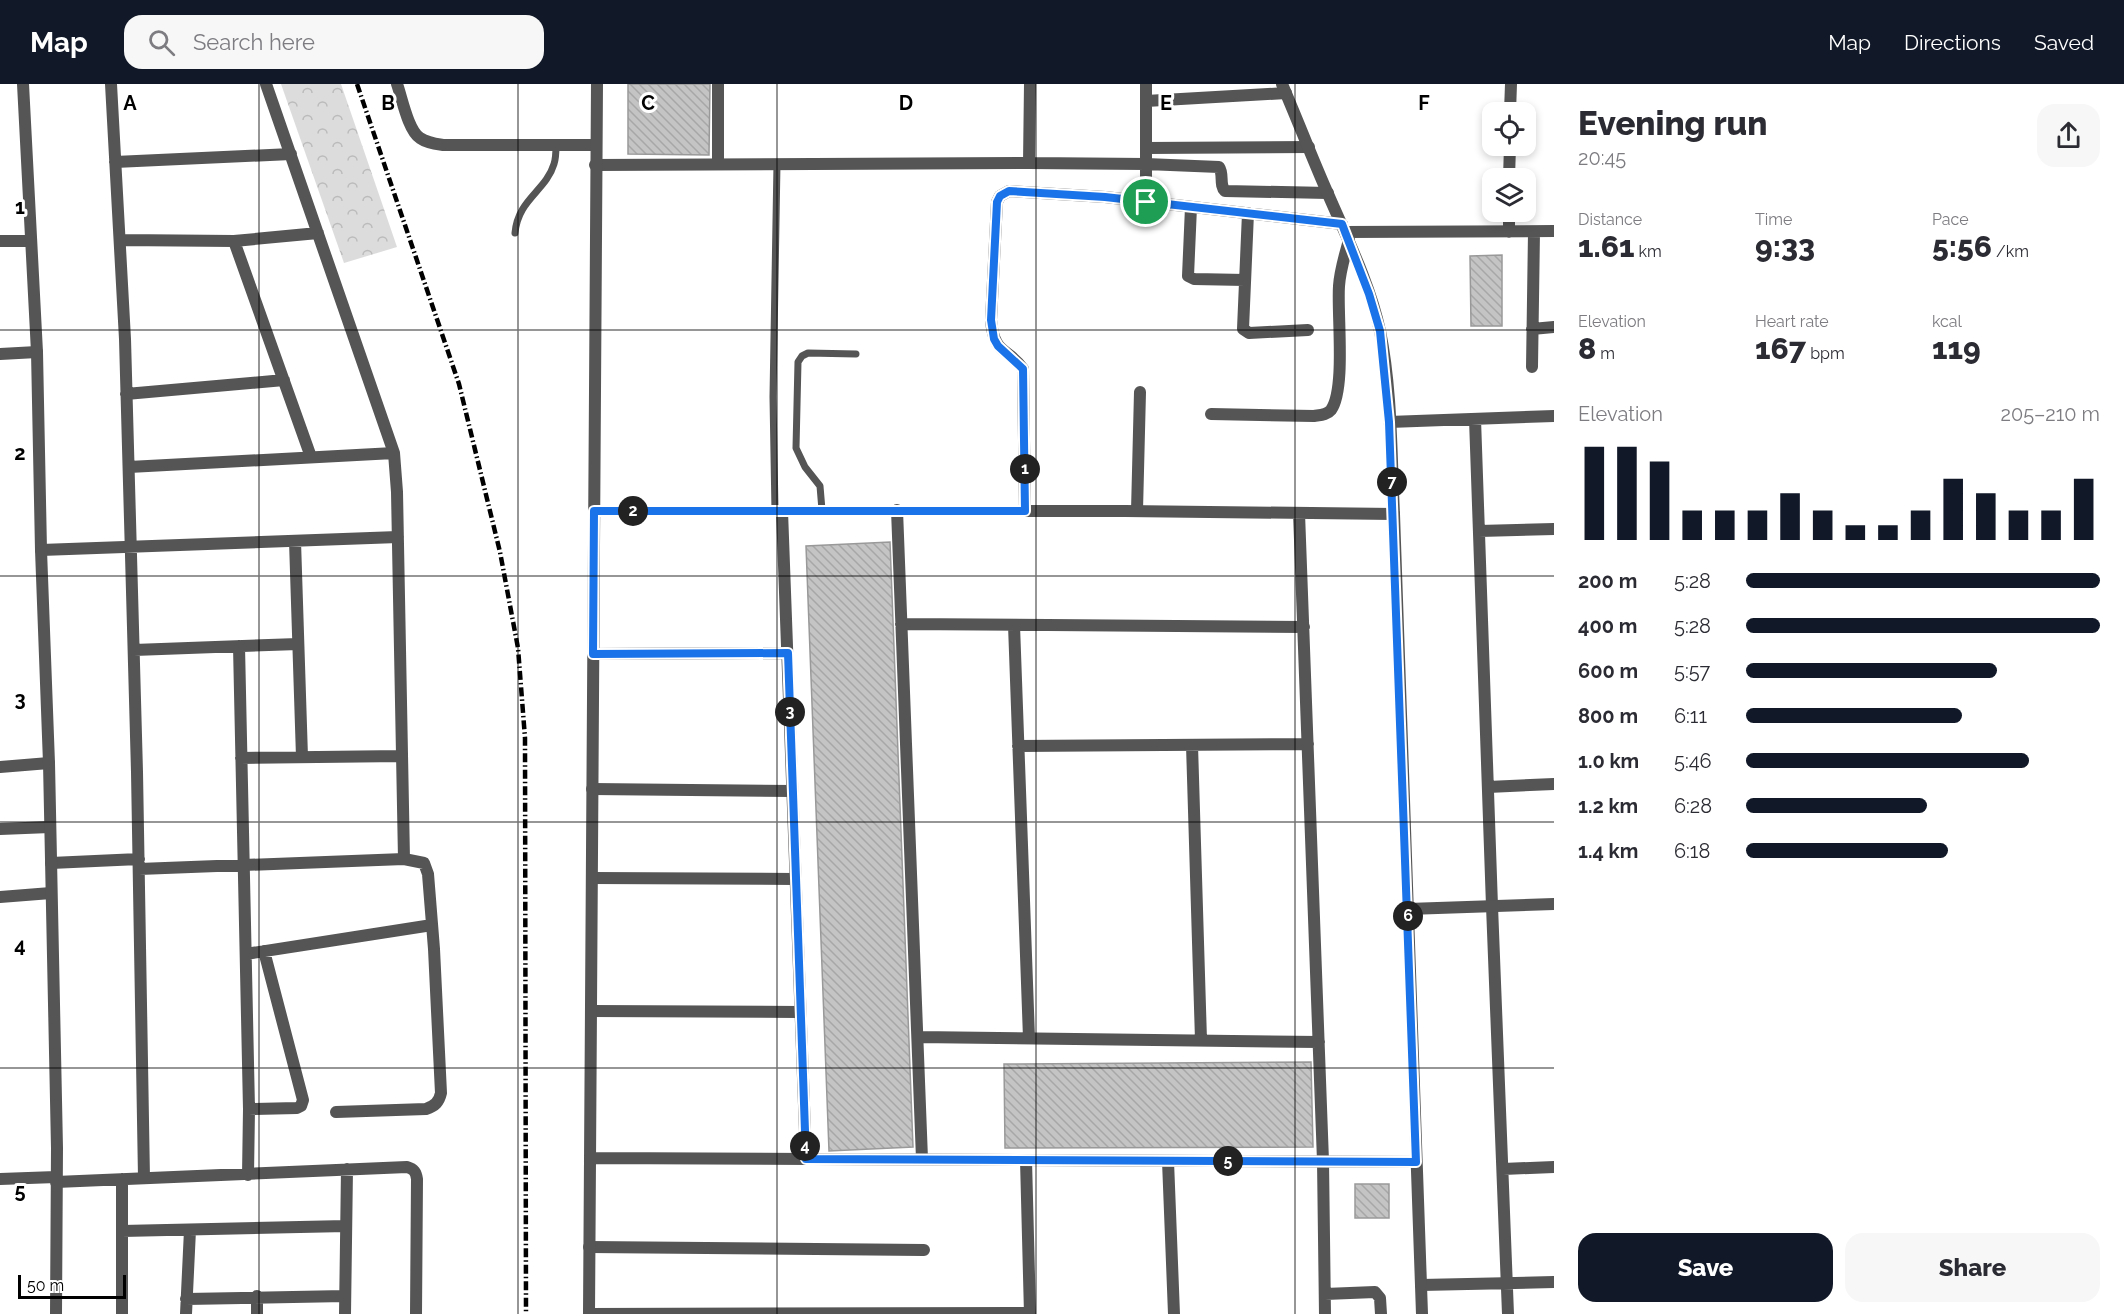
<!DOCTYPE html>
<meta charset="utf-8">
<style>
body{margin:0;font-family:Raleway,sans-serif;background:#f7f7f7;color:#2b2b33;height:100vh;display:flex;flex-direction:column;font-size:22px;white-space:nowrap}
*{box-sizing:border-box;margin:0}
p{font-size:20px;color:#7c7c81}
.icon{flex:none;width:33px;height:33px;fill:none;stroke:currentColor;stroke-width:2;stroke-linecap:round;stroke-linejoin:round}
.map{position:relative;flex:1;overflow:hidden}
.details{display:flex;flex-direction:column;background:#fff;width:570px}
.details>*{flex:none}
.buttons{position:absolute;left:1482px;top:18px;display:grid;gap:12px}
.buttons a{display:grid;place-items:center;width:54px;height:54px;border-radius:12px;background:#fff;box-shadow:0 3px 9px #0003;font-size:30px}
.scale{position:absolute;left:18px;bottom:15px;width:108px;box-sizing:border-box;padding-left:6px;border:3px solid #000;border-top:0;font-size:16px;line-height:21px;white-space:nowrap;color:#000;-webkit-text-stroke:4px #fff;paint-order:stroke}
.pin{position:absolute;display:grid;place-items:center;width:51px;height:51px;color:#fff;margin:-26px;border:3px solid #fff;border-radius:50%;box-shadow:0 2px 6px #0007}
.km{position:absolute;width:30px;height:30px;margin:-15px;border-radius:50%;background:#222;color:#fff;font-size:16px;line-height:30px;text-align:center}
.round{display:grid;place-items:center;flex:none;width:63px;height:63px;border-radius:18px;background:#f7f7f7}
.headline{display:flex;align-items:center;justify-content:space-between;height:102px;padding:0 24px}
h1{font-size:33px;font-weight:800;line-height:45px}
.stats{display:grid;grid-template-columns:repeat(3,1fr);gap:9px;height:102px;padding:6px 24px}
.stats div{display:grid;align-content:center}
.stats b{font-size:30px;font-weight:800}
.stats small{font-size:16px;font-weight:400}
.stats p{font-size:16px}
.chart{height:168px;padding:12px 24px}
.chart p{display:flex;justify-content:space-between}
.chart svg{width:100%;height:108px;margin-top:6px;stroke:#111827;stroke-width:6}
.button{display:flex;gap:12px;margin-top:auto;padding:12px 24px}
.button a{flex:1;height:69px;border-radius:18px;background:#111827;color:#fff;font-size:24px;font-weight:800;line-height:69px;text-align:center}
.button a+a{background:#f7f7f7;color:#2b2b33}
ul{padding:0 24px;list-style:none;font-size:20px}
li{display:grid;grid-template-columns:96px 72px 1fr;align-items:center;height:45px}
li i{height:15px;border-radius:8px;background:#111827}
header{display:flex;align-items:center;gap:36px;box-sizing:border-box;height:84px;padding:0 30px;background:#111827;color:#fff}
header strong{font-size:28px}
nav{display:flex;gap:33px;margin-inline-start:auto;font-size:21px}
.search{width:420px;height:54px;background:#f7f7f7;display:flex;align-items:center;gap:15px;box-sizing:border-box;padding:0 21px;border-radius:18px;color:#7c7c81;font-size:22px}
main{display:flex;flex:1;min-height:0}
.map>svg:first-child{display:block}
.park{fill:url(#park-crowns)}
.building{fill:url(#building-back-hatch);stroke:#999;stroke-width:1.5}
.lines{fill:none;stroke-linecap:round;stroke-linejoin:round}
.service{stroke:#555;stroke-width:7}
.minor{stroke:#555;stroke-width:12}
.tertiary{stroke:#555;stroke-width:12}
.rail{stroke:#000;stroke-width:4.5;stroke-dasharray:9 3 1.5 3;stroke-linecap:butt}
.route-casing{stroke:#fff;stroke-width:12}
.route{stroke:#1a73e8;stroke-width:8}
.grid{fill:none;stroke:#000;stroke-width:1.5;stroke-opacity:0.55}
.grid-label{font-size:20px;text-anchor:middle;font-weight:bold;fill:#000;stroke:#fff;stroke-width:6;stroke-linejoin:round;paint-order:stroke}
</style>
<header>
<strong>Map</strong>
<div class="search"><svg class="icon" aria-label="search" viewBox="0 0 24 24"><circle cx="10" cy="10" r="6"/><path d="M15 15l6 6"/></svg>Search here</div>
<nav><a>Map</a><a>Directions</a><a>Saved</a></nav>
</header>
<main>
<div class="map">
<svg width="1554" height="1230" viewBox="0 0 1554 1230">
<defs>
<pattern id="park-crowns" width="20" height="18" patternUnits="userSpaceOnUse" patternTransform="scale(1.5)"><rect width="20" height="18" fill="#dcdcdc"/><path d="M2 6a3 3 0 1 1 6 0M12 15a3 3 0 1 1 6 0" fill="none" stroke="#bbb"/></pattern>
<pattern id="building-back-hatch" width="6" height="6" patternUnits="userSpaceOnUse" patternTransform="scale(1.5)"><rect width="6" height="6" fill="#c4c4c4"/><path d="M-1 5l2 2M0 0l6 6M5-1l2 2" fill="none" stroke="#a7a7a7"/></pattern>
</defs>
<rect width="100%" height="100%" fill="#fff"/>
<path class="park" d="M281 0H341L397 163 344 179Z"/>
<path class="building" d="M628 0H710L709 71 628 70Z
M1502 171V242H1471L1470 172Z
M890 458 913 1063 829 1067 806 462Z
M1311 978 1313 1063 1005 1064 1004 980Z
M1355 1100H1389V1134H1355Z"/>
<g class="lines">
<path class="service" d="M515 149C518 115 546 107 554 80 556 74 556 67 556 61
M822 426 820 402 805 383 796 364 798 278 802 272 808 269 856 270
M775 427 773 313 777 79"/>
<path class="minor" d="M111 0 125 255 137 688 144 1094
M266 0 394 369 397 408 404 775
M397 0C402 14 408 46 420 54 427 59 436 60 443 61H596
M1146 0V118
M1146 17 1286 9
M1510 28 1511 0
M1146 64 1309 63
M115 78 291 70
M718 79V0
M1029 79 1030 0
M595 81 1029 79 1146 80 1219 83C1224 90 1219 101 1225 107L1328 109
M1509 94 1510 62
M1191 123 1188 192 1194 195 1245 196
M1248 129 1243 245 1249 249 1308 246
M1345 148 1554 147
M1509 148V128
M120 156 234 157 318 149
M0 157H31
M234 157 311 373
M1532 245 1554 243
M0 270 37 268
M1532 283 1534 148
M126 310 284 296
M1211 330 1314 332C1320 331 1327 331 1331 326 1346 305 1337 230 1339 202 1340 186 1345 171 1349 156
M1475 335 1492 822 1508 1230
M1389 338 1554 332
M129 383 394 369
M897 426 922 1075
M594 427H1125L1394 430
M782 427 806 1075
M1025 427 1023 285C1008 263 994 272 991 236L997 118 1000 112 1009 107 1105 113 1342 140
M1137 427 1140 308
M1299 429 1323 1077 1325 1230
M1479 447 1554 445
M295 457 302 673
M41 466 398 453
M901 540 1304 543
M1014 541 1029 954
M239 562 249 1025 248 1091
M134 566 298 560
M593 570 787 569
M1192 661 1201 956
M1018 662 1308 660
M241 674 402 672
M0 683 49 679
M1488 703 1554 700
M592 705 792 707
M0 745 50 743
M51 779 139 775
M139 785 404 775 424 779 428 790 434 865 441 1009C439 1018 435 1022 426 1025L336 1028
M592 794 796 795
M0 813 51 809
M246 870 432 841
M591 927 800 928
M918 953 1319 958
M249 1025 297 1024 301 1022 303 1016 264 867
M1026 1076 1030 1230
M1168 1077 1174 1230
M1503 1085 1554 1083
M122 1095V1230
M56 1098 407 1083C414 1085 416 1088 417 1095L416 1230
M122 1147 346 1142
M589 1163 924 1166
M1421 1201 1554 1198
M1325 1210 1375 1208 1380 1214 1381 1230
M257 1212V1230
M186 1215 345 1212
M186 1230 190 1146
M345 1230 347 1085
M589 1230 1030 1229"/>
<path class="tertiary" d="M23 0 37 268 41 466 49 679 57 1064 56 1230
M1282 0C1298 37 1312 74 1328 110 1347 154 1370 200 1380 247 1392 306 1391 370 1394 430L1422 1230
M1408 825 1554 820
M590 1074 1416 1078
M0 1095 56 1093
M589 1230 597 0"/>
<path class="rail" d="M357 0 459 300 500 468 518 564 525 654 526 1230"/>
</g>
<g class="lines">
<g class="route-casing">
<path id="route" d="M1009 107 1105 113 1342 140 1345 148 1369 210 1380 247 1389 338 1416 1078 806 1075 788 569 593 570 594 427H1025L1023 285 998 262 994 255 991 236 997 118 1000 112Z"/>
</g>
<use href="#route" class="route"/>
</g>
<path class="grid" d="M259 0V1230M518 0V1230M777 0V1230M1036 0V1230M1295 0V1230M0 246H1554M0 492H1554M0 738H1554M0 984H1554"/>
<g class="grid-label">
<text x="130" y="26">A</text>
<text x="388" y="26">B</text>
<text x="648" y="26">C</text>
<text x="906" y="26">D</text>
<text x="1166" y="26">E</text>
<text x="1424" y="26">F</text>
<text x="20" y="130">1</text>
<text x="20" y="376">2</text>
<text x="20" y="622">3</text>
<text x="20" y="868">4</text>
<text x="20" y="1114">5</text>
</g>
</svg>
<div class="buttons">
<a><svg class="icon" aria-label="locate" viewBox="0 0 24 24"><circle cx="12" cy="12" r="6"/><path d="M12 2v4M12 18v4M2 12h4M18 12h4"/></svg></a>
<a><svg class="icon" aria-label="layers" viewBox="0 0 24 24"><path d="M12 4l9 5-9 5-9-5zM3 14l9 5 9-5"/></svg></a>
</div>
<div class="scale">50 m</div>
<div class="pin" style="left:1146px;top:118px;background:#1e9e55"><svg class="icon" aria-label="arrive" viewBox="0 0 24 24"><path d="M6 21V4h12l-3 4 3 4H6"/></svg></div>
<b class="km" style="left:1025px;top:385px">1</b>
<b class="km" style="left:633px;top:427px">2</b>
<b class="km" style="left:790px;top:628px">3</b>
<b class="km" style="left:805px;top:1062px">4</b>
<b class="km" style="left:1228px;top:1077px">5</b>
<b class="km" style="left:1408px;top:832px">6</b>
<b class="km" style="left:1392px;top:398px">7</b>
</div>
<section class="details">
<div class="headline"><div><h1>Evening run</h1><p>20:45</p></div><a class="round"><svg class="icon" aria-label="share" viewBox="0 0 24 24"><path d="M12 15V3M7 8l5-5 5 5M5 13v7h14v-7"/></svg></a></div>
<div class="stats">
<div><p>Distance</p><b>1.61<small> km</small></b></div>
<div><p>Time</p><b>9:33</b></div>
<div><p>Pace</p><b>5:56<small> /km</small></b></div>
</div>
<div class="stats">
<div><p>Elevation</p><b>8<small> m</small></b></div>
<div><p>Heart rate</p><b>167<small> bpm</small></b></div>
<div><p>kcal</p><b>119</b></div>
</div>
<div class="chart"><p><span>Elevation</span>205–210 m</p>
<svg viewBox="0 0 160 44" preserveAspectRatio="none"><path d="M5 44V6M15 44V6M25 44V12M35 44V32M45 44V32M55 44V32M65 44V25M75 44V32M85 44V38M95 44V38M105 44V32M115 44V19M125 44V25M135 44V32M145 44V32M155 44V19"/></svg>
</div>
<ul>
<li><b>200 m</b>5:28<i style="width:100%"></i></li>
<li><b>400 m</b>5:28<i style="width:100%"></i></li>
<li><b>600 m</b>5:57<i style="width:71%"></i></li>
<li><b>800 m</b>6:11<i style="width:61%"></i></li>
<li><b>1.0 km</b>5:46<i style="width:80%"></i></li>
<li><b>1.2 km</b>6:28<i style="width:51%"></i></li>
<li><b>1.4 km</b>6:18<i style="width:57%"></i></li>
</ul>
<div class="button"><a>Save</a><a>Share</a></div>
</section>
</main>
